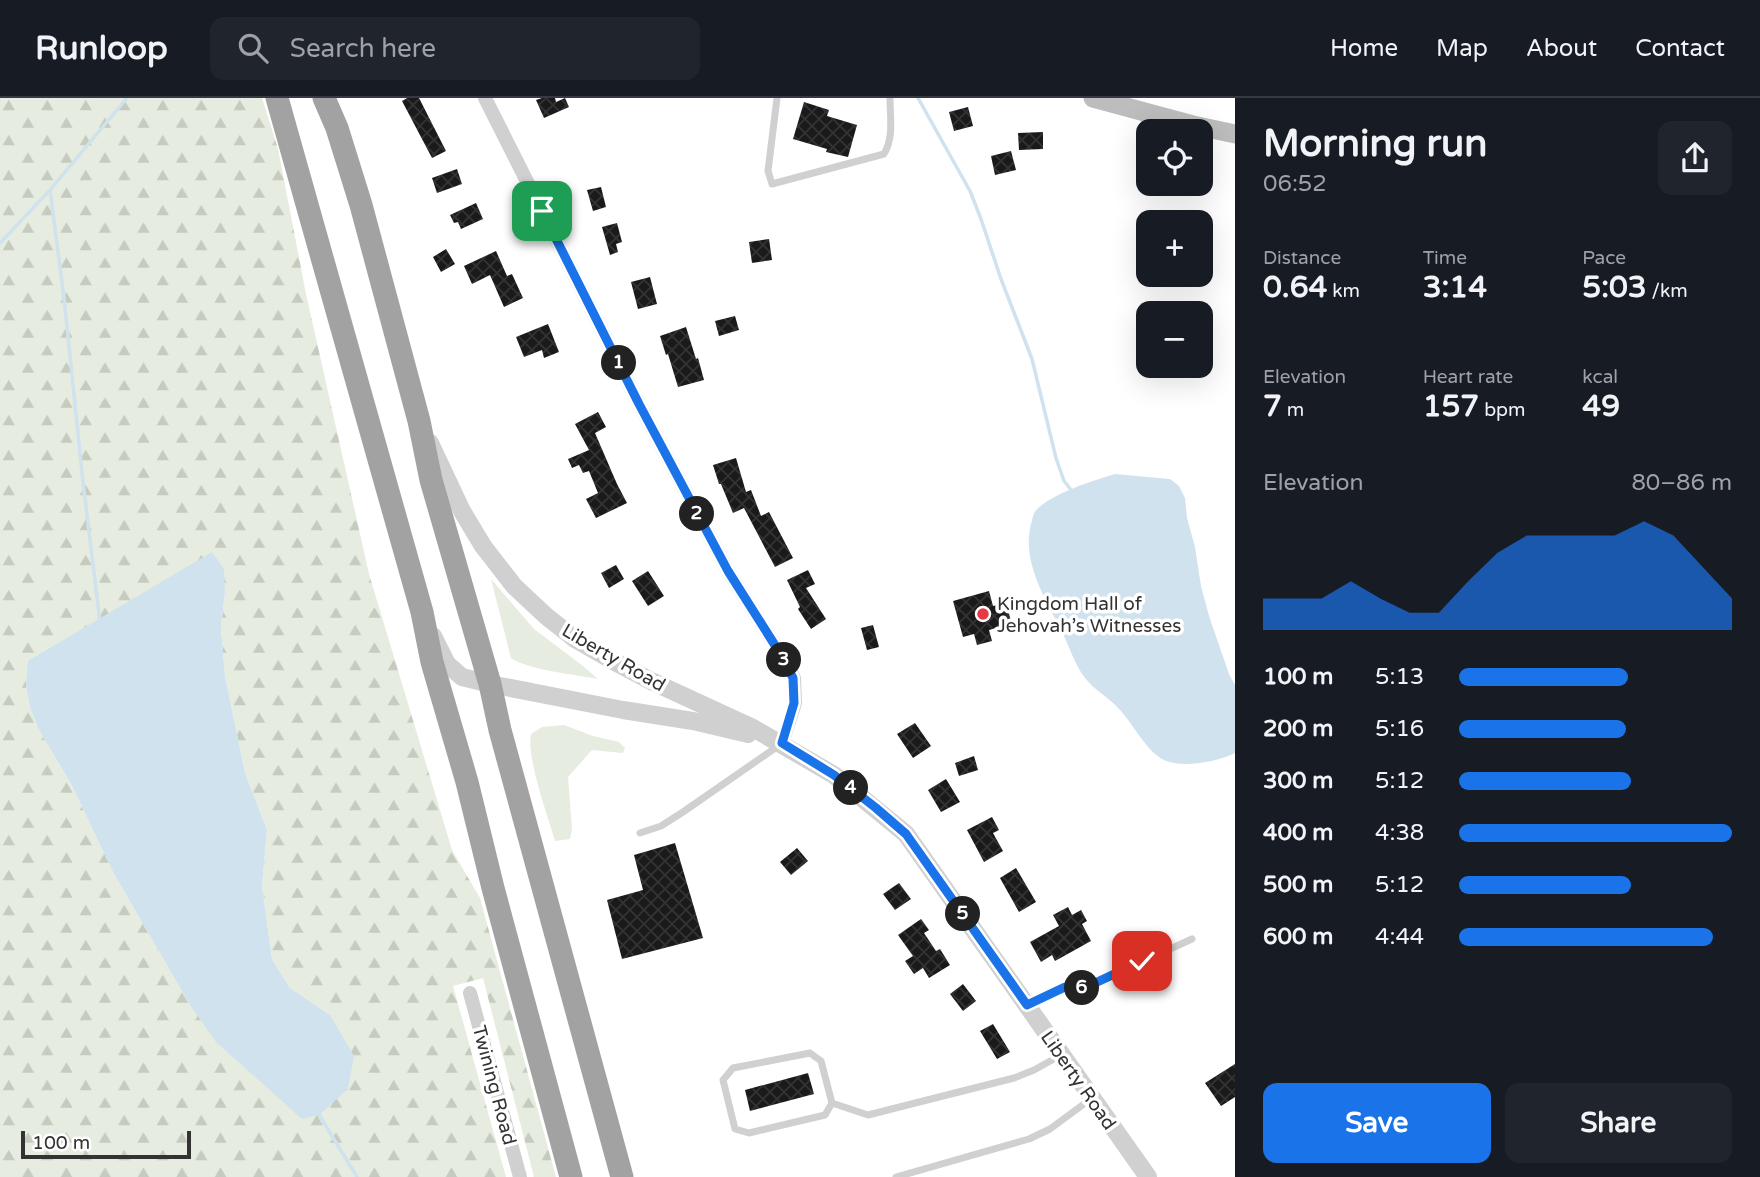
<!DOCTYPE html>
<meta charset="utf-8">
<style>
body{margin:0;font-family:"Varela Round",sans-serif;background:#20242c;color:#f1f3f6;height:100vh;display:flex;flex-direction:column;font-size:26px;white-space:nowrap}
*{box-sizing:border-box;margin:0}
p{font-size:23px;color:#9ea1a6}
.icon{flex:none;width:38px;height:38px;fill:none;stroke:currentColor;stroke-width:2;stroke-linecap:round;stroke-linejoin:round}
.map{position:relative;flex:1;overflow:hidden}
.panel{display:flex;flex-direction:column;background:#171b24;width:525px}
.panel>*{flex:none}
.tools{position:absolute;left:1136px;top:21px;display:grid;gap:14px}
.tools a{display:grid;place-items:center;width:77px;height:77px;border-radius:14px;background:#171b24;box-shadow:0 7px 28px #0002;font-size:35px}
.scale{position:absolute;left:21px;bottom:18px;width:170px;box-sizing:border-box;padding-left:7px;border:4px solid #333;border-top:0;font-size:19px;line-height:24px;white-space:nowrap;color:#333;-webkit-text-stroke:5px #fff;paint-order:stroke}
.pin{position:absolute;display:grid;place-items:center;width:60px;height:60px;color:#fff;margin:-30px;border-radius:14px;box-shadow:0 4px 10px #0006}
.km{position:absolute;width:35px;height:35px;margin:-18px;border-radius:50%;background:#222;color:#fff;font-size:19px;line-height:35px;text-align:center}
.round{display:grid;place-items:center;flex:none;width:74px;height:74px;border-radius:14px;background:#20242c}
.overview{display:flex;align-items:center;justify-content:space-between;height:119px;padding:0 28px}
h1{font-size:38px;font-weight:800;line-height:52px}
.metrics{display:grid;grid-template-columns:repeat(3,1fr);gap:10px;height:119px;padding:7px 28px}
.metrics div{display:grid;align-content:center}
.metrics b{font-size:30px;font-weight:800}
.metrics small{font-size:19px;font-weight:400}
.metrics p{font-size:19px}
.chart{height:196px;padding:14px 28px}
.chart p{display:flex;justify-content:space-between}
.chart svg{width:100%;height:126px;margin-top:7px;fill:#1a73e8;opacity:.7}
.cta{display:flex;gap:14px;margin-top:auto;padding:14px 28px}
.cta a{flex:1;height:80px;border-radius:14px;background:#1a73e8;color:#fff;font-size:28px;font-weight:800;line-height:80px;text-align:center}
.cta a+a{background:#20242c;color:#f1f3f6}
ul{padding:0 28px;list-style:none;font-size:23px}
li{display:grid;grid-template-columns:112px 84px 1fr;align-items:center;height:52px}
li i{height:18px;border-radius:9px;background:#1a73e8}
header{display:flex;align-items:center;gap:42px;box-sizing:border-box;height:98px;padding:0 35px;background:#171b24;border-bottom:2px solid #363941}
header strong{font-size:33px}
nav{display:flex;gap:38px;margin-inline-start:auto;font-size:24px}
.search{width:490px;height:63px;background:#20242c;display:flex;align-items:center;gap:18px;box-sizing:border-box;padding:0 24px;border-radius:14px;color:#9ea1a6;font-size:26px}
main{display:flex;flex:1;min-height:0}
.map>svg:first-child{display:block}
.forest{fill:url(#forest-firs);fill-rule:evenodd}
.green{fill:#e6ecdf}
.water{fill:#cfe2ee}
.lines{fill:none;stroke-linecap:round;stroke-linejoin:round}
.stream{stroke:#cfe2ee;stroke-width:3.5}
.building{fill:url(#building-cross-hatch)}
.service{stroke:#d0d0d0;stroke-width:7}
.minor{stroke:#d0d0d0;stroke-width:14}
.tertiary{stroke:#d0d0d0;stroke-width:18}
.secondary{stroke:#bdbdbd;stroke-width:19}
.trunk{stroke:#a2a2a2;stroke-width:23}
.route-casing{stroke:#fff;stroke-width:14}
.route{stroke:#1a73e8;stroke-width:9}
.poi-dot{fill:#e63946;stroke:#fff;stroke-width:2.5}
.labels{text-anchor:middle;stroke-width:7;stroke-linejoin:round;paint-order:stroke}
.poi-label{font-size:19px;fill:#333;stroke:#fff;text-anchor:start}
.street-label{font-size:19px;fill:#333;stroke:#fff}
</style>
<header>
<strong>Runloop</strong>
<div class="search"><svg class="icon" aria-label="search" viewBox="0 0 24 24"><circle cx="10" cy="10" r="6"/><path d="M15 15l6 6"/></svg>Search here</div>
<nav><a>Home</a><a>Map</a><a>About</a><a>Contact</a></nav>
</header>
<main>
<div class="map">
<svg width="1235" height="1079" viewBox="0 0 1235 1079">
<defs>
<pattern id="forest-firs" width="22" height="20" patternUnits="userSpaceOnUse" patternTransform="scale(1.75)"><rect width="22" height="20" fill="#e6ecdf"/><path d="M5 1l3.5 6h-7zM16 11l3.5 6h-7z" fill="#c6cbc0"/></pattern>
<pattern id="building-cross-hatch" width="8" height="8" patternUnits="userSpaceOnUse" patternTransform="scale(1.75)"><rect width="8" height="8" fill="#1a1a1a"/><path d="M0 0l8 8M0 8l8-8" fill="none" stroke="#333"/></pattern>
</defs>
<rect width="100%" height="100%" fill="#fff"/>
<path class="forest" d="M0 0H262L278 51 306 196 369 476 452 752 480 800 556 1079H534L483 880 453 888 506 1079H0ZM225 494 221 529 225 578 245 675 267 732 262 788 272 861 290 890 330 917 190 907 114 776 71 686 39 632 30 610 26 588 29 563Z"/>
<path class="green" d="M491 481 534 531 583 568 598 581C574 576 531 573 511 560Z
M564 627 593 638 619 644 625 650 623 655 592 652 568 679 572 731 570 741 555 743C548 718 526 659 531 636L542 629Z"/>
<path class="water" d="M1115 376 1170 381 1179 388 1185 400 1187 420 1195 449 1201 488 1209 518 1229 576 1235 587V655C1217 664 1180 671 1162 661 1144 650 1134 627 1120 612 1110 600 1094 592 1085 580 1075 567 1070 550 1063 536 1047 503 1021 465 1031 426 1032 423 1033 417 1034 415 1046 397 1095 382 1115 376Z
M212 454 224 471 225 494 221 529 225 578 245 675 267 732 262 788 272 861 290 890 330 917 354 958 348 991 319 1017 302 1021 216 944 190 907 114 776 71 686 39 632 30 610 26 588 28 563Z"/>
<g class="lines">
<path class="stream" d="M918 0 970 93 981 121 1001 181 1032 261 1056 360 1064 383 1072 393
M50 92 64 200 83 384 100 524
M0 145 50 92 127 0
M318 1015 357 1079"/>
</g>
<path class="building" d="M407 0H419L446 53 432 60 402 3Z
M542 0H555L556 4 565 0 569 9 544 20 536 2Z
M804 4 829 12 827 18 857 27 848 59 826 54 827 51 793 41Z
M968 9 973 28 954 33 949 14Z
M1043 34V51L1019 52 1018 35Z
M1011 53 1016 72 995 77 991 58Z
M457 71 462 86 437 95 432 80Z
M601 89 606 109 593 113 587 92Z
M476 105 483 121 461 131 458 124 454 125 450 117Z
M617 125 622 144 616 146 618 154 610 157 602 129Z
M769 141 772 162 752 165 749 144Z
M446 151 455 166 441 174 433 159Z
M496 153 507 178 512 176 523 200 504 209 490 177 472 186 464 168Z
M650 179 657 206 638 211 631 184Z
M735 218 739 232 719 238 715 223Z
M548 226 559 254 544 260 542 252 524 259 516 239Z
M686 229 696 261 698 260 704 282 678 289 668 256 666 257 660 238Z
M598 314 606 329 595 335 617 386 627 405 596 420 586 401 598 395 589 373 583 375 579 367 572 370 568 361 589 352 575 326Z
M736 360 746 394 751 392 761 418 769 414 793 460 775 469 744 410 733 415 721 386H719L713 367Z
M616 467 624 481 609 490 601 475Z
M808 472 815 486 806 490 826 521 811 531 798 511 800 509 787 482Z
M648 473 664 498 648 508 632 483Z
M989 493 993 508 1006 505 1011 523 999 526 1000 529 989 532 992 543 977 547 974 536 963 539 953 503Z
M873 527 879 549 867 552 861 530Z
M915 625 931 648 913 660 897 636Z
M974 658 978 672 959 678 955 665Z
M946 681 960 704 941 714 928 692Z
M992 719 999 732 993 735 1003 753 984 764 967 732Z
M675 745 703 840 622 861 607 802 643 792 634 757Z
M797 750 808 763 791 777 780 764Z
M1016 770 1036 804 1019 814 1000 780Z
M899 785 911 801 895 812 883 796Z
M1068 809 1072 817 1081 812 1087 823 1082 826 1091 843 1055 863 1052 857 1041 864 1030 844 1059 828 1053 817Z
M921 821 929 832 924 835 936 853 940 851 950 867 929 880 923 870 914 876 905 863 913 858 898 837Z
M963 886 976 903 963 913 950 896Z
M993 926 1010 954 997 961 980 933Z
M1235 966V999L1221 1008 1205 985Z
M808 975 814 996 750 1013 745 992Z"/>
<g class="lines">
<path class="service" d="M777 0 768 73 772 86 884 56C894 40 890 19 890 0
M640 735 661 728 683 714 781 646
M1028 906 1065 889 1079 891 1093 886 1192 841
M832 1005 825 1017 749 1035 735 1031 723 982 733 970 810 955 821 963 832 1005 868 1017 1014 980 1034 972 1061 957
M896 1079 1029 1041 1050 1031 1092 1000"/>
<path class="minor" d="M485 0 639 306 728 473 783 560 794 580 795 605 782 645
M470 895 520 1079"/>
<path class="tertiary" d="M430 345 462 413 483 448 514 488 546 518 575 541 615 564 651 583 753 630 834 677 906 736 1148 1079
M433 538 447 566 462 579 490 586 623 612 693 623 748 636"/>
<path class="secondary" d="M1093 0 1193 27 1235 36"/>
<path class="trunk" d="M277 0 422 514 432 564 467 684 493 790 571 1079
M324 0 337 30 361 107 419 323 431 382 490 586 500 632 622 1079"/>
</g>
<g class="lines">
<g class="route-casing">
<path id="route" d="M542 113 639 306 728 473 783 560 793 580 794 605 782 645 834 677 876 710 906 736 1027 907 1065 889 1079 891 1093 886 1142 863"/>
</g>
<use href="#route" class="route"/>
</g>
<circle class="poi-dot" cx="983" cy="516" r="7"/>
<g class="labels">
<g class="poi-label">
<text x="997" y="512">Kingdom Hall of<tspan x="997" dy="22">Jehovah’s Witnesses</tspan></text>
</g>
<g class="street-label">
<text transform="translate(614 559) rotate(30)" y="7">Liberty Road</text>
<text transform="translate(1079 982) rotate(55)" y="7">Liberty Road</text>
<text transform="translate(495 987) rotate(75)" y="7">Twining Road</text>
</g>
</g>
</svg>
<div class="tools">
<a><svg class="icon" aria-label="locate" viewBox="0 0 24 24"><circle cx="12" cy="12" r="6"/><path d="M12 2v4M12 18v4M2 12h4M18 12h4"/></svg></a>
<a>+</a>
<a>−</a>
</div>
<div class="scale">100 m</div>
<div class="pin" style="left:542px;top:113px;background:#1e9e55"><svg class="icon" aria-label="arrive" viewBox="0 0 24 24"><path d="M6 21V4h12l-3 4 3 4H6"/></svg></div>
<div class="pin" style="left:1142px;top:863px;background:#d93025"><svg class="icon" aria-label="check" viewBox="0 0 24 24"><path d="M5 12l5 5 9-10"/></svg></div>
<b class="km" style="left:619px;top:265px">1</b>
<b class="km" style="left:697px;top:416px">2</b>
<b class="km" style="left:784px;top:562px">3</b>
<b class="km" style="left:851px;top:690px">4</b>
<b class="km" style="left:963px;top:816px">5</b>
<b class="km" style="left:1082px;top:890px">6</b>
</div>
<section class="panel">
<div class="overview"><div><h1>Morning run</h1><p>06:52</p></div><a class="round"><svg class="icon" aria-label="share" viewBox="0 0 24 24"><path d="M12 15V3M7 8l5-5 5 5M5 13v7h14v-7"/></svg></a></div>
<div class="metrics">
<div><p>Distance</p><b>0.64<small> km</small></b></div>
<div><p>Time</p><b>3:14</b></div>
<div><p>Pace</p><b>5:03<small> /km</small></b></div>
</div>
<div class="metrics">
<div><p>Elevation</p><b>7<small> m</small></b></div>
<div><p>Heart rate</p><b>157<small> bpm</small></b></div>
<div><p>kcal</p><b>49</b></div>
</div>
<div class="chart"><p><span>Elevation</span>80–86 m</p>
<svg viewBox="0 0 160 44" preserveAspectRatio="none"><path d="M0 44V33L10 33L20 33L30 27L40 33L50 38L60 38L70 27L80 17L90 11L100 11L110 11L120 11L130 6L140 11L150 22L160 33V44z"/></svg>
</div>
<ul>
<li><b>100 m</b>5:13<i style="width:62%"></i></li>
<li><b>200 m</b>5:16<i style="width:61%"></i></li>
<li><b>300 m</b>5:12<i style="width:63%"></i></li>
<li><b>400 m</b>4:38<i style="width:100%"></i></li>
<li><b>500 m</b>5:12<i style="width:63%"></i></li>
<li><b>600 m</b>4:44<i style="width:93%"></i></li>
</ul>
<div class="cta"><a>Save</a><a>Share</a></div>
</section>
</main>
